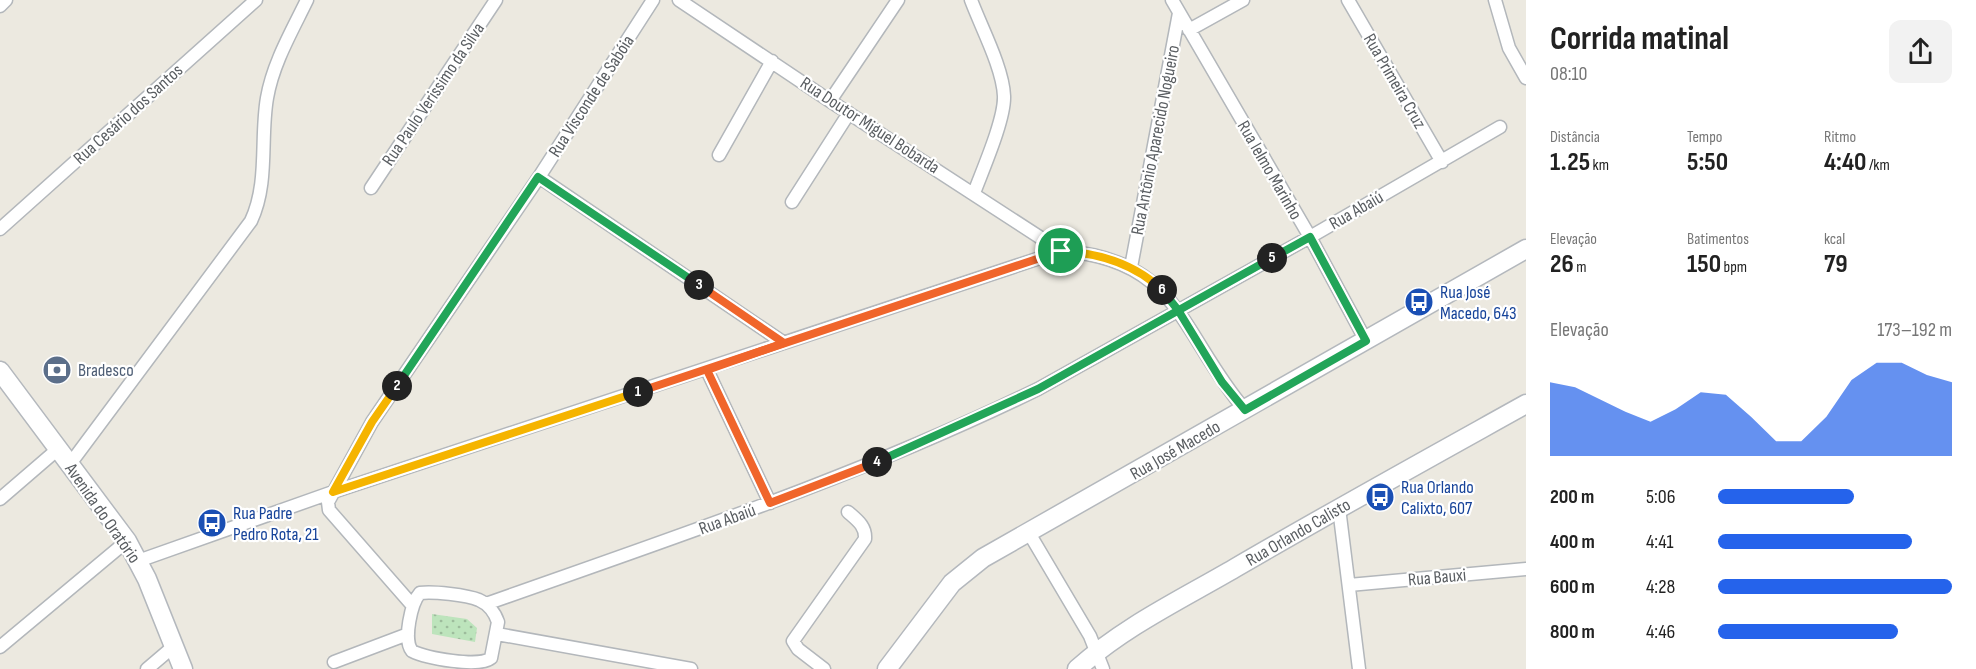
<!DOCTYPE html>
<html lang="pt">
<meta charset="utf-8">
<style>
body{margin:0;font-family:"Sofia Sans Condensed",sans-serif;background:#f2f2f2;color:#222;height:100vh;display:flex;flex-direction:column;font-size:22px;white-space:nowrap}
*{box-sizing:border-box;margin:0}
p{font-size:20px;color:#767676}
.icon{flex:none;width:33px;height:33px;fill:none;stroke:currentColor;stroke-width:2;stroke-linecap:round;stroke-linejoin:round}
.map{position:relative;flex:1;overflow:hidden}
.details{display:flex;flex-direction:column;background:#fff;width:450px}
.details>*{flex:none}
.pin{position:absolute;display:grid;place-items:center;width:51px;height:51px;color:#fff;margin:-26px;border:3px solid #fff;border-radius:50%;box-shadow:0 2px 6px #0007}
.km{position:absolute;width:30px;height:30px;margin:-15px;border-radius:50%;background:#222;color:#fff;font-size:16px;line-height:30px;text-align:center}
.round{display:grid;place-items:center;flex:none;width:63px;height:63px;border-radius:12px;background:#f2f2f2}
.head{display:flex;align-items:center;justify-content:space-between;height:102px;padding:0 24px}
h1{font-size:33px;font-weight:700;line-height:45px}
.figures{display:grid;grid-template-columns:repeat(3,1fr);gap:9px;height:102px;padding:6px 24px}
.figures div{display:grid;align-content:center}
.figures b{font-size:26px;font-weight:700}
.figures small{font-size:16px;font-weight:400}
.figures p{font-size:16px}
.chart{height:168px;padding:12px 24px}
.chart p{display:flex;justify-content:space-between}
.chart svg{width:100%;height:108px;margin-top:6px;fill:#2563eb;opacity:.7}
ul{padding:0 24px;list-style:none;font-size:20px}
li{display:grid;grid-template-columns:96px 72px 1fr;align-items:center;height:45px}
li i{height:15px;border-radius:8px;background:#2563eb}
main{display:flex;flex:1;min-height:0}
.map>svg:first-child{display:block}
.park{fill:url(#park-dots)}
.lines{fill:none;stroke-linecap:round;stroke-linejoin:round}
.street-casing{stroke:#b3b7bb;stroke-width:15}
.secondary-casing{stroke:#b4b8bd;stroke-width:21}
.street{stroke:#fff;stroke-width:12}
.secondary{stroke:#fff;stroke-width:18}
.split-1-casing{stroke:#fff;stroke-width:12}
.split-2-casing{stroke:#fff;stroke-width:12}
.split-3-casing{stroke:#fff;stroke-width:12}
.split-4-casing{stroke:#fff;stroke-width:12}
.split-5-casing{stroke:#fff;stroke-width:12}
.split-6-casing{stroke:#fff;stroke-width:12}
.split-7-casing{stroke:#fff;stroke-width:12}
.split-1{stroke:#f0652b;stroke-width:8}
.split-2{stroke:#f5b400;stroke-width:8}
.split-3{stroke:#22a559;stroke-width:8}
.split-4{stroke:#f0652b;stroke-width:8}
.split-5{stroke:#22a559;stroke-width:8}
.split-6{stroke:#22a559;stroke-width:8}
.split-7{stroke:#f5b400;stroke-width:8}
.labels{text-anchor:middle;stroke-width:4.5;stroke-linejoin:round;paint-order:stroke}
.street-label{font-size:18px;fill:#595d61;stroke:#fff}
.transit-label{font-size:18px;fill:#164399;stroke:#fff;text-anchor:start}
.service-label{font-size:18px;fill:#4e5e75;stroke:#fff;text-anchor:start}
</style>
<main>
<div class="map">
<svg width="1526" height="669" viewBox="0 0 1526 669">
<defs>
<pattern id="park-dots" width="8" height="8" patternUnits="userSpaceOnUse" patternTransform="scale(1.5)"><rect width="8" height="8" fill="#bde4bc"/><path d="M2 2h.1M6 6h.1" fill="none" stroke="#9dbc9c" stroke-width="1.8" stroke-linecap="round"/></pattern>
</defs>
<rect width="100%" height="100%" fill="#ece9e0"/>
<path class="park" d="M432 614 467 619 477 628 475 642 432 634Z"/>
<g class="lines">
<g class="street-casing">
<path id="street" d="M679 0 830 101 1061 251
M971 0C981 27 1003 68 1004 96 1005 119 983 169 974 193
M1172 0 1310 237 1366 341
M1348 0 1442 162
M1495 0 1509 48 1526 78
M0 6 6 0
M1189 30 1243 0
M830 101 898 0
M719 155 772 61
M539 177 784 343
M371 188 496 0
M792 202 849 113
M0 229 256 0
M1131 267 1179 13
M707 370 770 503
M70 464 251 221C269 183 260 138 267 98 273 63 292 31 307 0
M0 499 58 449
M1339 508 1359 669
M1029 533 1090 636 1103 669
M138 561 333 492 1061 251C1179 258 1181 335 1245 410
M1349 585 1526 569
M420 593C432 591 467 595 479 600 488 604 495 613 498 622L491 658C479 668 426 658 412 651 403 640 411 603 420 593Z
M486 604C672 538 860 476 1038 389L1310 237 1500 127
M413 606 329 510 328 502 372 422 539 177 653 0
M497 634 691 669
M0 647 127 541
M334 662 408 634
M147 669 174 646
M824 669 798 649 793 641 865 539C866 526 857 520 848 512"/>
</g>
<g class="secondary-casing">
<path id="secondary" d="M0 371 127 541 147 579 183 669
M887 669 952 583 983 558 1526 249
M1077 669C1123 627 1182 599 1235 568 1331 512 1429 458 1526 404"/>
</g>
<use href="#street" class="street"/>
<use href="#secondary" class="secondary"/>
</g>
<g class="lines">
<g class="split-1-casing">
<path id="split-1" d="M638 392 1061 251"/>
</g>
<g class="split-2-casing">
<path id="split-2" d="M397 386 372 422 333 492 638 392"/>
</g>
<g class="split-3-casing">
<path id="split-3" d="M397 386 538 177 699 285"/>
</g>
<g class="split-4-casing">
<path id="split-4" d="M699 285 784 343 707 370 770 503 877 462"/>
</g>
<g class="split-5-casing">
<path id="split-5" d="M877 462 1038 389 1272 258"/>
</g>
<g class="split-6-casing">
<path id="split-6" d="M1162 290 1178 310 1222 382 1245 410 1366 341 1310 237 1272 258"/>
</g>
<g class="split-7-casing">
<path id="split-7" d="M1061 251C1098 253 1135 264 1162 290"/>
</g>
<use href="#split-1" class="split-1"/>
<use href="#split-2" class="split-2"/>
<use href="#split-3" class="split-3"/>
<use href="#split-4" class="split-4"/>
<use href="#split-5" class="split-5"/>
<use href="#split-6" class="split-6"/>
<use href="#split-7" class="split-7"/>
</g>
<defs>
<g id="bus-disc" transform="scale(1.5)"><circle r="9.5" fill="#1a4fb4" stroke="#fff"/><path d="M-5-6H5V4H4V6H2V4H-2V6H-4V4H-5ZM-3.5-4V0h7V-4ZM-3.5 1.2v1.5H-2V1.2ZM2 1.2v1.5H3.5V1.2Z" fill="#fff"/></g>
<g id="bank-disc" transform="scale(1.5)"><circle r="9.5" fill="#5c6f8a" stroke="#fff"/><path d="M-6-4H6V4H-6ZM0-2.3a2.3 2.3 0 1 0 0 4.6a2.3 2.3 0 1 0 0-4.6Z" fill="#fff"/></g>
</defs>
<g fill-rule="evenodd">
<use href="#bus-disc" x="1419" y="302"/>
<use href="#bank-disc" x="57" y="370"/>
<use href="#bus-disc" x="1380" y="497"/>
<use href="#bus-disc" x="212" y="523"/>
</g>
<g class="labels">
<g class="street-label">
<text transform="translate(1395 81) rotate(60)" y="6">Rua Primeira Cruz</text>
<text transform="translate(433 94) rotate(-56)" y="6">Rua Paulo Verissimo da Silva</text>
<text transform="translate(591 96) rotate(-57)" y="6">Rua Visconde de Sabóia</text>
<text transform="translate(128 114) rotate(-42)" y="6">Rua Cesário dos Santos</text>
<text transform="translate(870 125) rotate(33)" y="6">Rua Doutor Miguel Bobarda</text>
<text transform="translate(1155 140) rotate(-79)" y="6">Rua Antônio Aparecido Nogueiro</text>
<text transform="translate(1270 170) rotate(60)" y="6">Rua Ielmo Marinho</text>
<text transform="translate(1356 210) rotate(-30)" y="6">Rua Abaiú</text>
<text transform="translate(1175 450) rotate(-30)" y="6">Rua José Macedo</text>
<text transform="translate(103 513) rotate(55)" y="6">Avenida do Oratório</text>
<text transform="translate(727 519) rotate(-20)" y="6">Rua Abaiú</text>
<text transform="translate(1298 532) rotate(-30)" y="6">Rua Orlando Calisto</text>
<text transform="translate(1437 577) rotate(-5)" y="6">Rua Bauxi</text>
</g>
<g class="transit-label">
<text x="1440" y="298">Rua José<tspan x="1440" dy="21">Macedo, 643</tspan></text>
<text x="1401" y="493">Rua Orlando<tspan x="1401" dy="21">Calixto, 607</tspan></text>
<text x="233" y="519">Rua Padre<tspan x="233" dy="21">Pedro Rota, 21</tspan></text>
</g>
<g class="service-label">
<text x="78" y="376">Bradesco</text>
</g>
</g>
</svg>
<div class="pin" style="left:1061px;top:251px;background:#1e9e55"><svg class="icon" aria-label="arrive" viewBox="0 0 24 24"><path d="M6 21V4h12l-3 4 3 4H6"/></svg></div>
<b class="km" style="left:638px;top:392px">1</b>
<b class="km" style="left:397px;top:386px">2</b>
<b class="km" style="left:699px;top:285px">3</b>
<b class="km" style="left:877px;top:462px">4</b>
<b class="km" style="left:1272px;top:258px">5</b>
<b class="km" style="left:1162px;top:290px">6</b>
</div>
<section class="details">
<div class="head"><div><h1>Corrida matinal</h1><p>08:10</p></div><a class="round"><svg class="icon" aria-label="share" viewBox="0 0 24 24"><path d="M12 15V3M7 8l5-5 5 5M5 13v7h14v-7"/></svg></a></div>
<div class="figures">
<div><p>Distância</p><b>1.25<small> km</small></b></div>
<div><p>Tempo</p><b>5:50</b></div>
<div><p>Ritmo</p><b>4:40<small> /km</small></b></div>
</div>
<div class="figures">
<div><p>Elevação</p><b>26<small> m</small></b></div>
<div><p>Batimentos</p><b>150<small> bpm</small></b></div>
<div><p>kcal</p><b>79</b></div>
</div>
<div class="chart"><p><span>Elevação</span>173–192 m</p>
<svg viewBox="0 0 160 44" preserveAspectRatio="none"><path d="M0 44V14L10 16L20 21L30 26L40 30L50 25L60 18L70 19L80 28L90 38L100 38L110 28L120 13L130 6L140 6L150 11L160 14V44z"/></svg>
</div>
<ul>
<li><b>200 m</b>5:06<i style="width:58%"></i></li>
<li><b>400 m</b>4:41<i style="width:83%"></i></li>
<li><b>600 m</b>4:28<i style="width:100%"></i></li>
<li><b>800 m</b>4:46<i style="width:77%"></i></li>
</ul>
</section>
</main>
